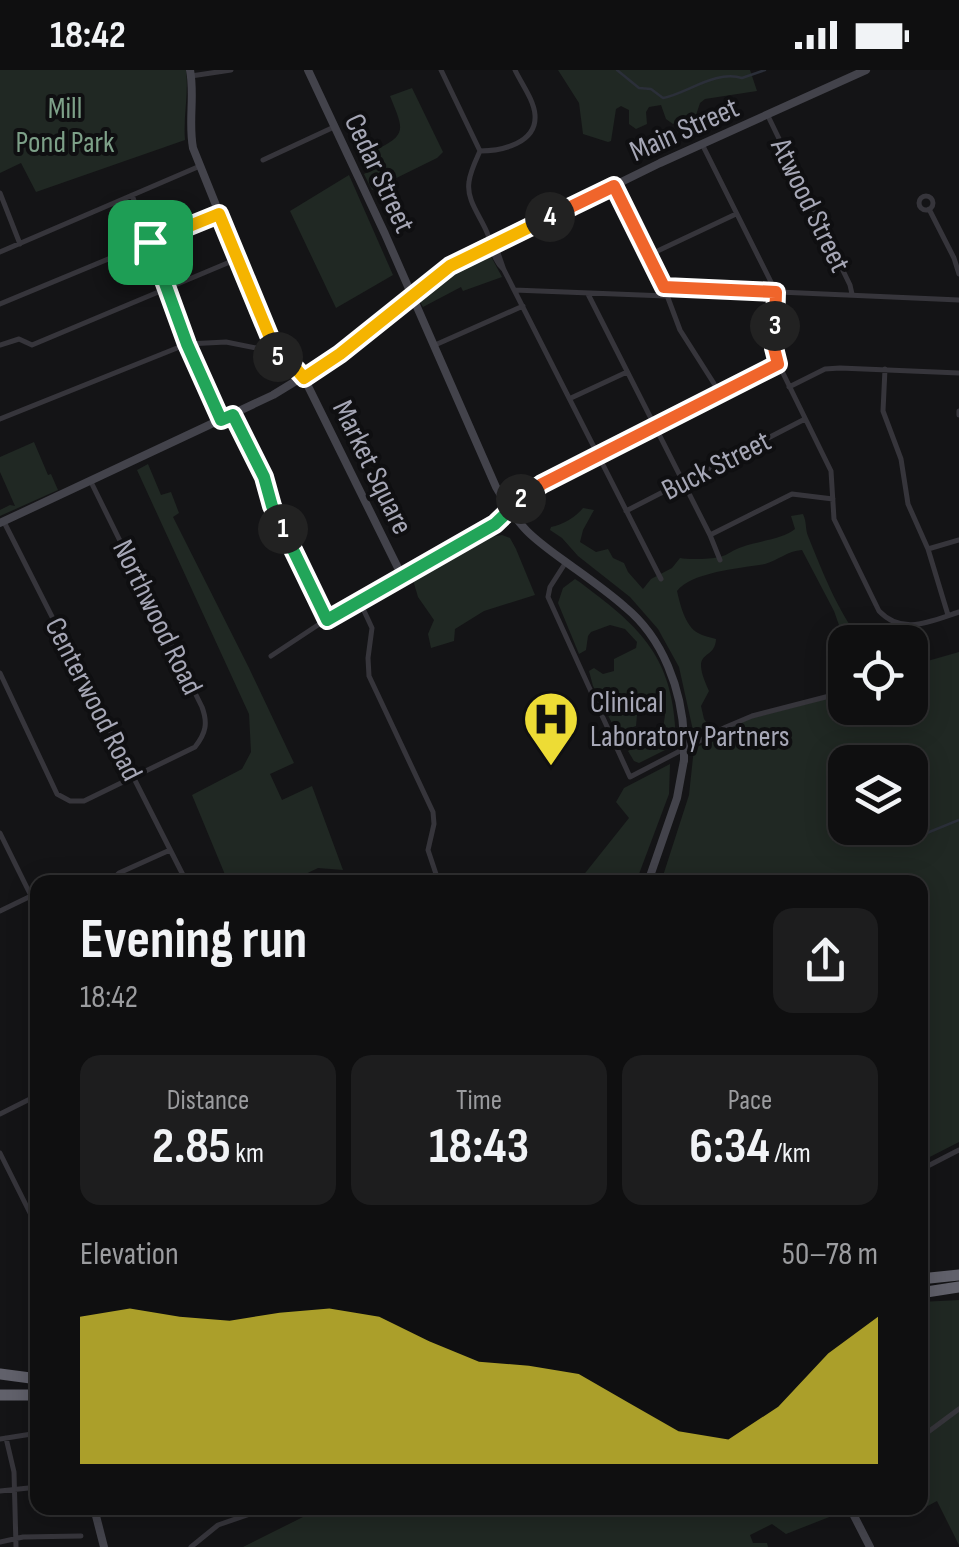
<!DOCTYPE html>
<meta charset="utf-8">
<style>
body{margin:0;font-family:"Sofia Sans Condensed",sans-serif;background:#1d1d1e;color:#f1f3f6;height:100vh;display:flex;flex-direction:column;font-size:38px;white-space:nowrap}
*{box-sizing:border-box;margin:0}
p{font-size:32px;color:#9b9c9f}
.icon{flex:none;width:55px;height:55px;fill:none;stroke:currentColor;stroke-width:2;stroke-linecap:round;stroke-linejoin:round}
.map{position:relative;flex:1;overflow:hidden}
.panel{position:absolute;left:30px;top:805px;width:898px;height:640px;display:flex;flex-direction:column;background:#0f0f10;border-radius:20px;box-shadow:0 5px 25px #0003,0 0 0 2px #2f2f30}
.panel>*{flex:none}
.buttons{position:absolute;left:828px;top:555px;display:grid;gap:20px}
.buttons a{display:grid;place-items:center;width:100px;height:100px;border-radius:20px;background:#0f0f10;box-shadow:0 5px 25px #0003,0 0 0 2px #2f2f30;font-size:50px}
.pin{position:absolute;display:grid;place-items:center;width:85px;height:85px;color:#fff;margin:-42px;border-radius:20px;box-shadow:0 5px 15px #0006}
.km{position:absolute;width:50px;height:50px;margin:-25px;border-radius:50%;background:#222;color:#fff;font-size:28px;line-height:50px;text-align:center}
.round{display:grid;place-items:center;flex:none;width:105px;height:105px;border-radius:20px;background:#1d1d1e}
.overview{display:flex;align-items:center;justify-content:space-between;height:170px;padding:0 50px}
h1{font-size:55px;font-weight:700;line-height:75px}
.metrics{display:grid;grid-template-columns:repeat(3,1fr);gap:15px;height:170px;padding:10px 50px}
.metrics div{display:grid;align-content:center;border-radius:20px;background:#1d1d1e;text-align:center}
.metrics b{font-size:50px;font-weight:700}
.metrics small{font-size:28px;font-weight:400}
.metrics p{font-size:28px}
.chart{height:280px;padding:20px 50px}
.chart p{display:flex;justify-content:space-between}
.chart svg{width:100%;height:180px;margin-top:10px;fill:#eddc35;opacity:.7}
.status{display:flex;justify-content:space-between;align-items:center;height:70px;padding:0 50px;background:#0f0f10;direction:ltr}
.status svg{height:28px;fill:currentColor}
.map>svg:first-child{display:block}
.green{fill:#202823;fill-rule:evenodd}
.lines{fill:none;stroke-linecap:round;stroke-linejoin:round}
.stream{stroke:#2b2f39;stroke-width:2.5}
.street{stroke:#36353b;stroke-width:5}
.secondary{stroke:#43434b;stroke-width:8}
.highway{stroke:#61616b;stroke-width:11}
.secondary-bridge{stroke:#43434b;stroke-width:8}
.split-1-casing{stroke:#fff;stroke-width:20}
.split-2-casing{stroke:#fff;stroke-width:20}
.split-3-casing{stroke:#fff;stroke-width:20}
.split-4-casing{stroke:#fff;stroke-width:20}
.split-5-casing{stroke:#fff;stroke-width:20}
.split-6-casing{stroke:#fff;stroke-width:20}
.split-1{stroke:#22a559;stroke-width:12}
.split-2{stroke:#22a559;stroke-width:12}
.split-3{stroke:#f0652b;stroke-width:12}
.split-4{stroke:#f0652b;stroke-width:12}
.split-5{stroke:#f5b400;stroke-width:12}
.split-6{stroke:#f5b400;stroke-width:12}
.labels{text-anchor:middle;stroke-width:8;stroke-linejoin:round;paint-order:stroke}
.park-label{font-size:30px;fill:#7da088;stroke:#0f0f11}
.street-label{font-size:30px;fill:#a6a7b6;stroke:#0f0f11}
.poi-label{font-size:30px;fill:#a6a7b6;stroke:#0f0f11;text-anchor:start}
</style>
<div class="status"><b>18:42</b><svg viewBox="0 0 49 12"><path d="M0 12V9h3v3zM5 12V6h3v6zM10 12V3h3v9zM15 12V0h3v12zM26 1h20v11H26zM47 4h2v5h-2z"/></svg></div>
<div class="map">
<svg width="959" height="1477" viewBox="0 0 959 1477">
<rect width="100%" height="100%" fill="#141416"/>
<path class="green" d="M0 0H186C189 24 183 46 185 70L36 122 21 93 0 103Z
M558 0H750L757 21 705 29 700 33 696 45 673 54 666 49 661 35 649 37 646 42 647 54 636 59 629 54V40L621 36 616 39 611 71 608 72 583 64 579 33Z
M412 18 443 82 437 88 372 120 364 104 380 96 373 81C409 65 403 59 390 26Z
M349 105 393 205 336 238 290 141Z
M487 179 502 207 463 221 461 217 423 237 418 228C441 205 458 195 487 179Z
M34 372 48 405 51 404 58 420 0 446V440L10 435 15 436 0 402V387Z
M148 394 161 425 171 422 179 443 173 447 249 598 294 693 270 704 282 730 312 716 343 800 318 798 289 812H226V807L192 725 242 699 251 682 249 644 137 400Z
M583 438 594 440 583 460 580 472 596 482 608 479 613 488 624 493 628 502 643 519 651 509 672 498 680 488C688 490 712 489 720 487 728 485 734 479 742 477 758 471 783 469 795 459L791 446 803 444C807 453 805 458 808 466 823 503 838 542 862 572H845L834 541 802 480C787 481 779 490 765 494 741 498 691 502 677 521 680 534 685 556 698 563 703 566 710 567 716 569 715 593 688 576 709 621L701 636 704 649 709 656 694 665 679 597 658 559 630 527 578 486 562 468 550 460 551 457C562 455 576 447 583 438Z
M502 465 510 468 516 479 535 525 484 541 455 559 454 571 431 578 428 564 434 550 418 527 413 510 490 467Z
M575 509C582 513 587 518 594 523 651 566 674 598 676 671L673 676 639 693 634 691 628 681 633 678 642 679 661 672 665 645 649 630 646 631 637 645 636 656 617 663 593 616 589 601 594 598 603 604 614 601V589L636 578 637 572 625 559 610 555 591 562 588 566 586 580 579 584 558 533 563 518Z
M959 582V1072L920 1092V812H661L689 725 694 678 734 662 732 657 752 648 845 624V638H910V596ZM845 692H910V758H845Z
M670 694 669 724 636 812H578L629 748 616 732 624 718Z
M959 1230V1475L937 1431 920 1440 918 1438H920V1232Z
M307 1438H840L842 1442 786 1464 772 1454 750 1465 753 1473H767L768 1477H243L309 1444Z"/>
<g class="lines">
<path class="stream" d="M617 0 639 18 651 19 663 28C688 23 715 0 742 8L765 0
M886 770 917 767 959 750"/>
<path class="street" d="M441 0 480 81C476 90 470 102 469 112 466 131 482 148 488 165 493 179 493 190 504 200
M191 6 231 0
M768 46 850 215 852 224
M702 74 776 222 774 278 778 293 831 401 834 449 879 541C903 566 931 551 959 542
M480 81C502 81 537 73 535 45 534 30 521 13 515 0
M263 90 334 57
M614 116 662 212 680 260 720 323
M0 123 20 174
M132 125 187 274 221 351
M919 133a7 7 0 1 1 14 0a7 7 0 1 1-14 0Z
M929 139 954 188 959 204
M491 175 498 183 504 200 661 509
M0 182 200 96
M649 185 736 144
M664 217 959 230
M514 220 666 226
M588 224 710 465 720 490
M0 234 219 143
M0 275 19 269 32 275 237 189
M435 275 523 236
M885 299 883 341 901 389 908 434 928 479 948 545
M789 317 825 299 840 298 959 303
M571 328 627 302
M959 341V345
M0 349 187 274 226 272 261 279 273 277
M509 440 541 414 778 293
M626 441 805 349
M4 452 184 807
M710 465 792 424 833 429
M928 479 959 470
M566 492 550 517 548 527 630 707 726 657 752 646 845 622
M359 530 372 558 368 588 369 606 433 742 434 754 428 780 437 807
M271 586 327 549
M0 603 57 724 70 731H84L195 677C206 663 208 653 202 637L90 410
M0 763 38 840
M110 812 119 803 170 780
M180 812 184 807 189 806 196 812
M0 841 31 826
M0 1044 38 1025
M0 1083 38 1159
M920 1100 959 1080
M6 1368 14 1402 16 1477
M920 1368 959 1339
M0 1369 38 1363
M0 1421 38 1417
M0 1472 23 1467 81 1466
M191 1477 218 1455 267 1438"/>
<path class="secondary" d="M190 0C195 26 188 51 193 78L273 277C280 292 294 296 304 308L402 506
M308 0 385 164 496 417C505 432 514 448 527 461 540 474 555 484 570 495 588 508 608 522 625 537 663 568 682 620 684 668
M233 345 263 407 275 444 327 549 495 454 509 440
M0 453 273 325 340 284 450 196 660 93 866 0
M648 812 677 728 684 690
M94 1438 104 1477
M850 1438 870 1477"/>
<path class="highway" d="M920 1209 959 1205
M920 1223 959 1217
M0 1304 38 1309
M0 1325H38"/>
<path class="secondary-bridge" d="M684 690V668"/>
</g>
<g class="lines">
<g class="split-1-casing">
<path id="split-1" d="M150 172 187 274 221 350 233 345 264 407 272 436 283 459"/>
</g>
<g class="split-2-casing">
<path id="split-2" d="M283 459 327 550 495 454 521 429"/>
</g>
<g class="split-3-casing">
<path id="split-3" d="M521 429 542 414 778 294 774 278 775 256"/>
</g>
<g class="split-4-casing">
<path id="split-4" d="M550 147 614 116 664 217 776 222 775 256"/>
</g>
<g class="split-5-casing">
<path id="split-5" d="M278 287 297 300 304 308 340 284 450 196 550 147"/>
</g>
<g class="split-6-casing">
<path id="split-6" d="M150 172 219 144 278 287"/>
</g>
<use href="#split-1" class="split-1"/>
<use href="#split-2" class="split-2"/>
<use href="#split-3" class="split-3"/>
<use href="#split-4" class="split-4"/>
<use href="#split-5" class="split-5"/>
<use href="#split-6" class="split-6"/>
</g>
<defs>
<g id="hospital-pin" transform="scale(2.875)"><path d="M0 17L-7.5 6A9.5 9.5 0 1 1 7.5 6Z" fill="#eddc35" stroke="#0f0f11"/><path d="M-5-5h3v3.5h4V-5h3V5h-3V1.5h-4V5h-3Z" fill="#111"/></g>
</defs>
<g fill-rule="evenodd">
<use href="#hospital-pin" x="551" y="649"/>
</g>
<g class="labels">
<g class="park-label">
<text x="65" y="48">Mill<tspan x="65" dy="34">Pond Park</tspan></text>
</g>
<g class="street-label">
<text transform="translate(684 59) rotate(-24)" y="10">Main Street</text>
<text transform="translate(380 103) rotate(65)" y="10">Cedar Street</text>
<text transform="translate(811 135) rotate(64)" y="10">Atwood Street</text>
<text transform="translate(716 395) rotate(-27)" y="10">Buck Street</text>
<text transform="translate(373 397) rotate(64)" y="10">Market Square</text>
<text transform="translate(158 547) rotate(64)" y="10">Northwood Road</text>
<text transform="translate(94 629) rotate(63)" y="10">Centerwood Road</text>
</g>
<g class="poi-label">
<text x="590" y="642">Clinical<tspan x="590" dy="34">Laboratory Partners</tspan></text>
</g>
</g>
</svg>
<div class="buttons">
<a><svg class="icon" aria-label="locate" viewBox="0 0 24 24"><circle cx="12" cy="12" r="6"/><path d="M12 2v4M12 18v4M2 12h4M18 12h4"/></svg></a>
<a><svg class="icon" aria-label="layers" viewBox="0 0 24 24"><path d="M12 4l9 5-9 5-9-5zM3 14l9 5 9-5"/></svg></a>
</div>
<div class="pin" style="left:150px;top:172px;background:#1e9e55"><svg class="icon" aria-label="arrive" viewBox="0 0 24 24"><path d="M6 21V4h12l-3 4 3 4H6"/></svg></div>
<b class="km" style="left:283px;top:459px">1</b>
<b class="km" style="left:521px;top:429px">2</b>
<b class="km" style="left:775px;top:256px">3</b>
<b class="km" style="left:550px;top:147px">4</b>
<b class="km" style="left:278px;top:287px">5</b>
<section class="panel">
<div class="overview"><div><h1>Evening run</h1><p>18:42</p></div><a class="round"><svg class="icon" aria-label="share" viewBox="0 0 24 24"><path d="M12 15V3M7 8l5-5 5 5M5 13v7h14v-7"/></svg></a></div>
<div class="metrics">
<div><p>Distance</p><b>2.85<small> km</small></b></div>
<div><p>Time</p><b>18:43</b></div>
<div><p>Pace</p><b>6:34<small> /km</small></b></div>
</div>
<div class="chart"><p><span>Elevation</span>50–78 m</p>
<svg viewBox="0 0 160 44" preserveAspectRatio="none"><path d="M0 44V8L10 6L20 8L30 9L40 7L50 6L60 8L70 14L80 19L90 20L100 22L110 29L120 36L130 38L140 30L150 17L160 8V44z"/></svg>
</div>
</section>
</div>
